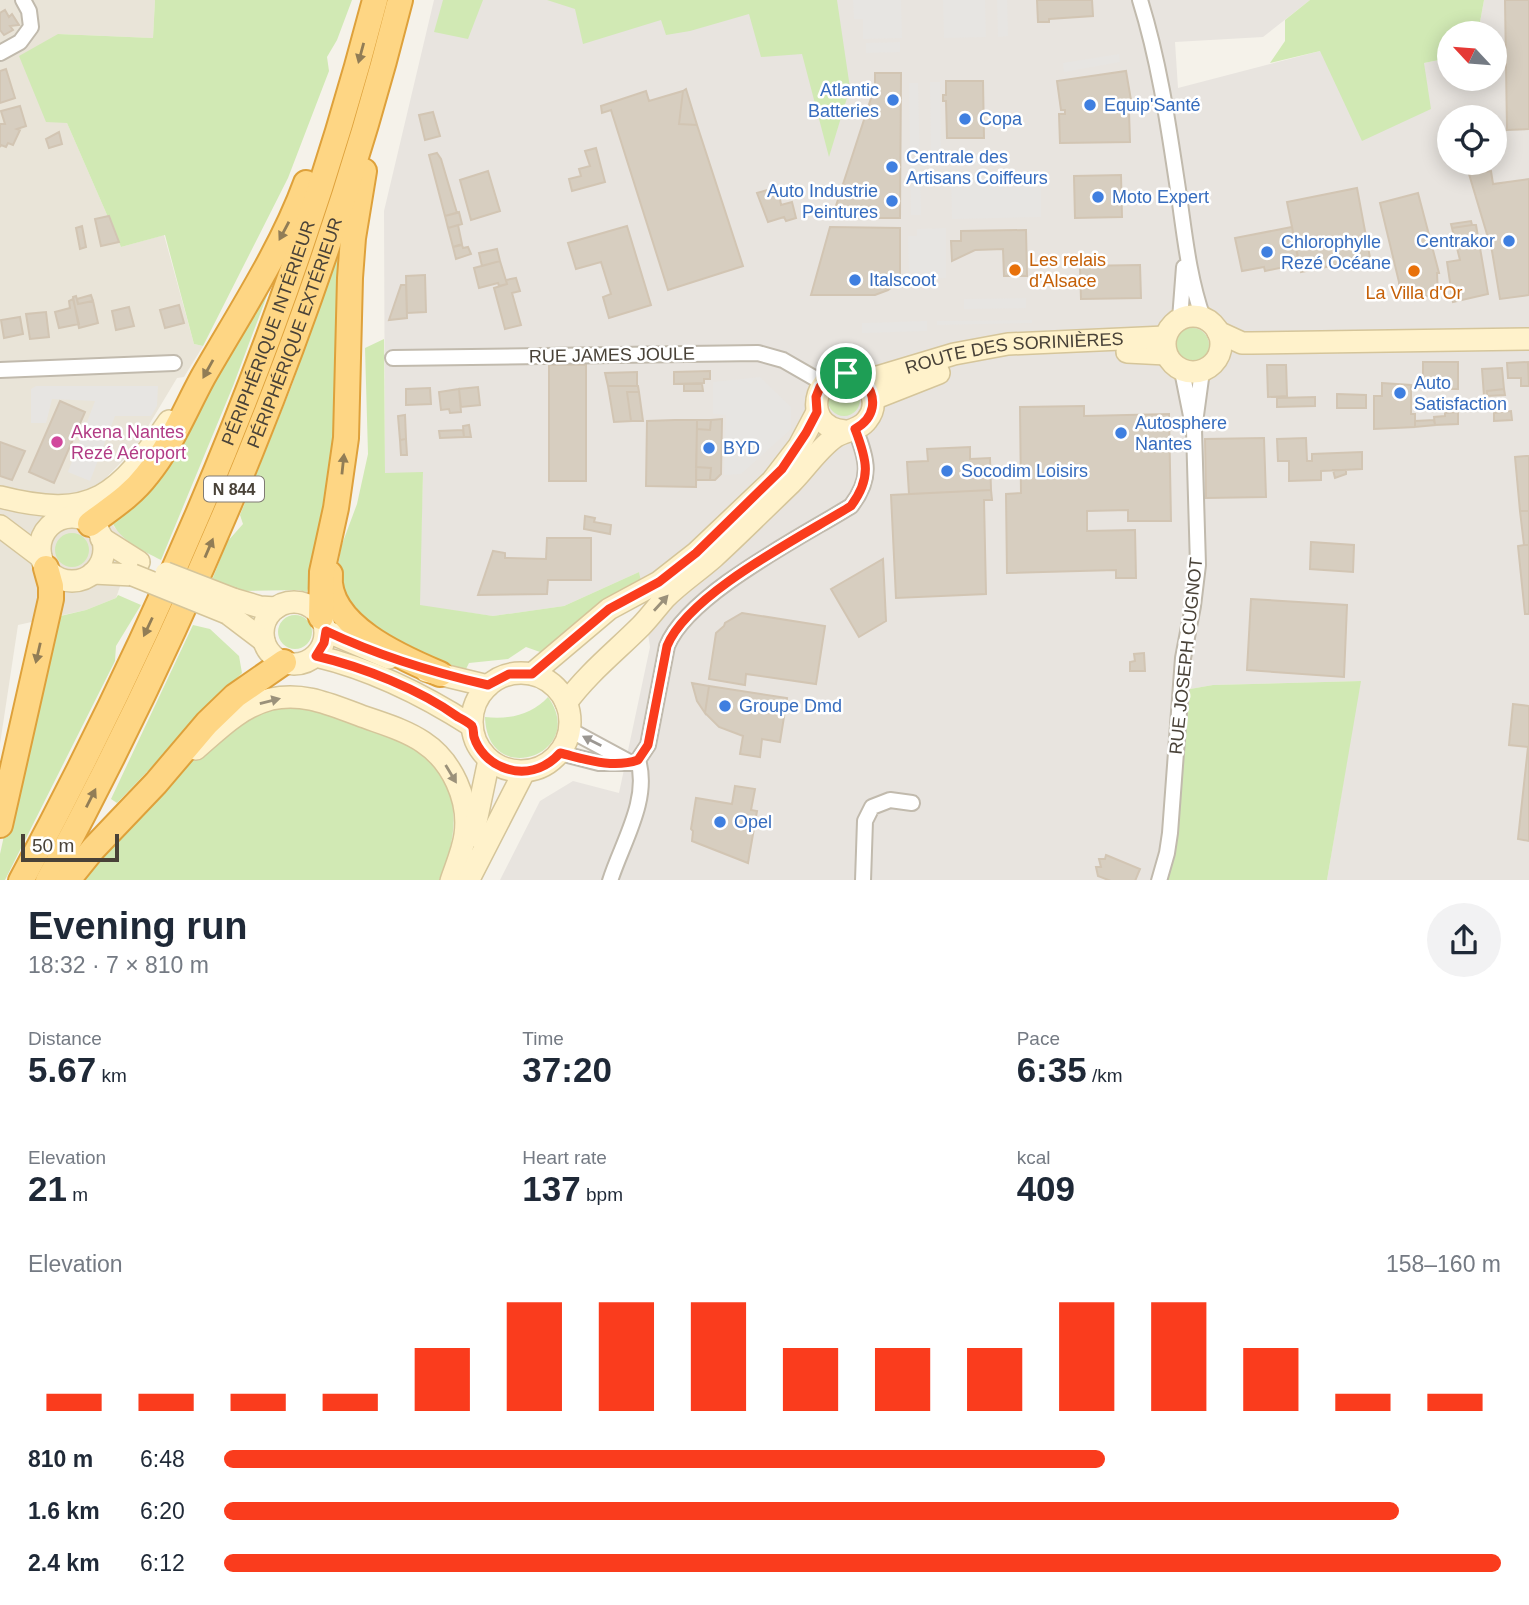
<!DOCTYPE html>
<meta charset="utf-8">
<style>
body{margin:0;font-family:Arial,sans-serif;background:#f2f2f3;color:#1f2937;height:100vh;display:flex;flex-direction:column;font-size:26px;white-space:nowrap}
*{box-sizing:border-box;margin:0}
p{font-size:23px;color:#747a83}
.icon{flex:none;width:38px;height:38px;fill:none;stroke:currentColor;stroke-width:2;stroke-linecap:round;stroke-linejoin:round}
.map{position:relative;height:880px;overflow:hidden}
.sheet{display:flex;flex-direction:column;background:#fff;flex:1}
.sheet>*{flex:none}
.needle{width:46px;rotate:296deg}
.fabs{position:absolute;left:1437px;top:21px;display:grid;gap:14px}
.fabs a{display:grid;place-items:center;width:70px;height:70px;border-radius:50%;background:#fff;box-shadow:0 4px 18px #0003;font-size:35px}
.scale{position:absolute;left:21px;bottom:18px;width:98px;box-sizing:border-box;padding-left:7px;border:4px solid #494238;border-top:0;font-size:19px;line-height:24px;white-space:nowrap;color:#494238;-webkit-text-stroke:5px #fff;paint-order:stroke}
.pin{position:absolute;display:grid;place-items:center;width:60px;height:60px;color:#fff;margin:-30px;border:4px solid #fff;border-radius:50%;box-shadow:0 2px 7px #0007}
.round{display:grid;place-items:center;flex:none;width:74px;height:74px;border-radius:37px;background:#f2f2f3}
.headline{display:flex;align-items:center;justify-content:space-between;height:119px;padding:0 28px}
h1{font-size:38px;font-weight:700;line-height:52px}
.metrics{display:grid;grid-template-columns:repeat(3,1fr);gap:10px;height:119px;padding:7px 28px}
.metrics div{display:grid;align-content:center}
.metrics b{font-size:35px;font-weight:700}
.metrics small{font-size:19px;font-weight:400}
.metrics p{font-size:19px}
.chart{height:196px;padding:14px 28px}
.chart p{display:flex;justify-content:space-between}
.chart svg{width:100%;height:126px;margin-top:7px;stroke:#fa3c1d;stroke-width:6}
ul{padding:0 28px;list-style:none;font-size:23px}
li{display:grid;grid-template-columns:112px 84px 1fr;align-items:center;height:52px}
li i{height:18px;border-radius:9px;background:#fa3c1d}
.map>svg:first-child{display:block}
.residential{fill:#e9e4d8}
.industrial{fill:#e8e4df;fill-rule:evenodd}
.green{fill:#d1e9b4}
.parking{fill:#e7e5e2}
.building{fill:#d7cec0;stroke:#d2c5b3;stroke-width:2}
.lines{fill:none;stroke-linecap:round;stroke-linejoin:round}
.minor-casing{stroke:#c1baad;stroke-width:18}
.secondary-casing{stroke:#d5c59a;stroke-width:24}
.trunk-casing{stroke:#dea13b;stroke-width:28}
.minor{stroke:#fff;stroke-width:14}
.secondary{stroke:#fff2cb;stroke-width:21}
.trunk{stroke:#fed684;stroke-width:24}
.secondary-bridge-casing{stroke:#d5c59a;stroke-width:24;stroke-linecap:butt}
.secondary-bridge{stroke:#fff2cb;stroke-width:21}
.oneway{fill:#917d56}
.oneway2{fill:#9b917a}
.oneway3{fill:#9b9792}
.route-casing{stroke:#fff;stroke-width:14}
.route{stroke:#fa3c1d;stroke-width:9}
.shop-dot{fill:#3f7fe0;stroke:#fff;stroke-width:2.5}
.food-dot{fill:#e8710a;stroke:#fff;stroke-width:2.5}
.hotel-dot{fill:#d1479c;stroke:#fff;stroke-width:2.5}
.labels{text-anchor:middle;stroke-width:5;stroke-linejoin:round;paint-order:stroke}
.shield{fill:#fff;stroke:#807b74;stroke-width:2}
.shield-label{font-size:16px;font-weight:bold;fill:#494238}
.shop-label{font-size:18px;fill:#366cbe;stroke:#fff;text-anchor:start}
.food-label{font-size:18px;fill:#c56008;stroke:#fff;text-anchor:start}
.street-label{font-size:18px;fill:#494238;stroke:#fff}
.hotel-label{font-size:18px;fill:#b23c85;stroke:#fff;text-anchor:start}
</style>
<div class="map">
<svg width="1529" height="881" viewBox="0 0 1529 881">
<rect width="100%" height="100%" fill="#f5f2ea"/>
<path class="residential" d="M0 0H155L153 38 58 34 67 123 121 247 164 235 194 344 203 346 184 377 177 378 135 448 96 488 114 527 134 546 116 598 86 610 18 625 0 744Z"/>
<path class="industrial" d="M434 0H1310L1263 37 1175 42 1178 88 1320 51 1424 63 1449 58V79H1494V33H1478L1484 0H1529V880H1327L1360 681 1213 685 1190 689 1173 859 1166 880H500L540 801 573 781 619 793 650 647 639 572 564 606 493 616 419 606 423 473H385L384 211ZM1449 117H1494V163H1449Z"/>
<path class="green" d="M155 0H352L337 40 327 57 329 71 288 178 203 346 194 344 165 235 121 247 67 123 46 122 19 56 58 34 153 38Z
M443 0H483L468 39 434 32Z
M547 0H837L850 88 829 157 802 54 761 57 749 14 690 31 666 35 661 20 583 44 575 9Z
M1310 0H1484L1478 33H1449V58L1424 63 1431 109 1362 141 1320 51 1270 63 1285 41V20Z
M341 244 344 322 327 522 307 592 298 590 243 591 212 580 227 542 243 524 240 515 292 385Z
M283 253 233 386 161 560C142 550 120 541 111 520L200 408Z
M1175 345a17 17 0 1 1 34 0a17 17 0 1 1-34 0Z
M384 339 385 473 423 472 420 605 493 616 564 606 639 572 642 586 599 603 540 652 526 647 508 659 469 663 465 671 440 666 354 621 337 575 341 547 357 504 368 454 365 348Z
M828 400a16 16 0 1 1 32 0a16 16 0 1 1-32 0Z
M55 550a17 17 0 1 1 34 0a17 17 0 1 1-34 0Z
M118 595 141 605 116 646 115 661 5 880 0 881V854L52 618 86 610 116 598Z
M278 632a17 17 0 1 1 34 0a17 17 0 1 1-34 0Z
M193 625 210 629 239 656 242 673 117 803 111 799Z
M1361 681 1327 880 1166 881 1173 859 1190 689 1213 685Z
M548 697C589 754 487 790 485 717 507 720 532 715 548 697Z
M298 700C331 713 412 738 433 764 463 800 456 841 439 880L80 881 102 854 201 751 245 714Z"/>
<path class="parking" d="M853 0H901L902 38 863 39V19H854Z
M943 0H985L986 37 944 38Z
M997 0H1007L1008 36 998 37Z
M900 42V52L866 53V43Z
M1119 54 1120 62 1064 72 1063 63Z
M930 82H940L941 161H931Z
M909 83H918L921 215H911Z
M989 154V165H951L950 155Z
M951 177H990V186L1041 185V217L952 219Z
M946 228V278L909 279 908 236H917V229Z
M1026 298V308L964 309V299Z
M1032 320V323L937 325V321Z
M927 321V331L862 333V323Z
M760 377 791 407V429L741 474 724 475 726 415 713 414V382Z
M36 386H158L157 406 151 416H115L90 481 68 472 95 401 52 399 46 423H31V389Z"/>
<path class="building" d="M1037 0H1092L1093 16 1049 19V22H1038Z
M1505 0H1529V129L1507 130Z
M5 10 9 17 12 14 19 25 10 26 13 30 4 35 0 30V13Z
M6 69 15 98 0 103V71Z
M1126 71 1131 100 1120 101V113L1129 112 1130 142 1060 143 1059 114H1065V110H1061L1057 81Z
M875 73H901L900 218H832L875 86Z
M946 81H983L984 138H947L946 101H943V95H946Z
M686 89 697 125 679 124 683 91Z
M646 91 649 101 683 91 679 124 697 125 743 266 668 290 611 110 602 113 601 106Z
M20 106 26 126 17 129 20 130 13 145 8 143 6 147 1 145 0 147V124H5L1 111Z
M433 112 440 136 425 140 419 115Z
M59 132 62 144 49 148 46 139Z
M596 148 605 182 572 191 569 179 581 176 579 169 590 166 585 151Z
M437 153 441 159 457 213 445 216 429 155Z
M488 171 500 211 471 220 460 180Z
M1491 171 1493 184 1529 179V295L1500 299 1492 251 1469 174Z
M1121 175 1122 217 1075 218 1074 176Z
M778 187 781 205 792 202 796 218 786 221 784 217 768 222 757 193Z
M1357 188 1371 263 1348 267 1346 263 1301 272 1287 202Z
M1418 193 1439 273H1437L1438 295 1433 299H1430L1428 296 1399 297V282L1380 203Z
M459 212 462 224 448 228 445 216Z
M109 216 119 242 101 246 95 219Z
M1471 221 1472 225 1452 228 1451 224Z
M458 225 462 244 453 247 448 228Z
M1472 225H1476L1488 294 1453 302 1447 262 1460 260 1452 228Z
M82 226 86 247 80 249 76 228Z
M627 226 651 305 609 318 603 297 611 294 601 262 576 269 568 243Z
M830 227 900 228V281L888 290 875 295H811Z
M1292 227 1299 264 1265 271 1264 267 1242 271 1235 238Z
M1026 230 1027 276H1004L1003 249 975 250 952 261 951 241H961V231Z
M462 245 463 248 468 247 471 254 456 259 453 247Z
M497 249 500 261 482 266 479 253Z
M500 261 507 284 499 286 498 283 479 288 474 268Z
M1140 265 1141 298 1081 299 1080 266Z
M425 275 426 312 407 313 406 276Z
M516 278 520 291 512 293 521 325 505 329 494 288 507 284 506 280Z
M401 285H406L407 318 389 320Z
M91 295 93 301 78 304 77 299Z
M76 296 78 304 93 301 98 323 79 328 73 297Z
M73 299 79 324 59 328 55 312 70 308 69 301Z
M179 305 184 323 165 328 160 310Z
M129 307 134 326 116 330 112 311Z
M46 312 49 337 30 339 26 314Z
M20 317 23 334 4 338 1 320Z
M1423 362H1458V389H1423Z
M1528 362 1529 386H1521V378H1508L1507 363Z
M549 365H586V481H549Z
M1267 365H1286L1287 396 1268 397Z
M1502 368 1504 389 1487 391V396H1484L1482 369Z
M710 371V379H704V383L674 384V372Z
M637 372V386H608L605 373Z
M1382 383 1411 385V414H1415V427L1374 429V396H1382Z
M684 384H702L703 391H684Z
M608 386H638L639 392H627L631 421 614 422Z
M478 387 480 405 461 407 459 389Z
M430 388 431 404 406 405V389Z
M459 389 461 412 450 413 449 409 441 410 439 392Z
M1504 389 1505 395 1487 396V391Z
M627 392H639L643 421H631Z
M1337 394 1366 395V408H1337Z
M1315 397V406L1277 407V398Z
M60 401 85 412 54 483 29 472Z
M1084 406V416L1169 414 1171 521H1128V510L1087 511V531L1135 530 1136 578H1116V570L1007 573 1006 494 1021 493 1020 407Z
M1511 411 1512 420 1494 421V413Z
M1458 412V424L1435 425 1434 417 1445 416V413Z
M405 415 406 439 400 440 398 416Z
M722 419 721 474 715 480H710L711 468 696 467 697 429 710 430 711 420Z
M675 420H697L696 487 646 486 647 421Z
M697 420H711L710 430 697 429Z
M1434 420 1435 425 1415 427V421Z
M469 425 471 437H464L463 426Z
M463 430 464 437 440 438 439 431Z
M1264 438 1266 497 1206 498 1205 439Z
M1306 438 1307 461H1312V454L1362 452V469L1321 471V480L1289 481V461H1278L1277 439Z
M406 439 407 455H401L400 440Z
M0 442 25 451 12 480 0 476Z
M970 447V459L990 458 991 490 909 494 907 462 928 461 927 449Z
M1526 456H1529V511H1520L1515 457Z
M696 467 711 468 710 480H696Z
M1333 470H1346V474L1335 478Z
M991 490 992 500H984L986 594 896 598 891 495Z
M1520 511H1529V545H1524Z
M585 516 595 518 594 522 611 525 610 534 584 529Z
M547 538H591V580H548L547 594 478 595 493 551 505 553V558L546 559Z
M1311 542 1354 545 1353 572 1310 569Z
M1524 545H1529V614H1525L1518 546Z
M883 559 886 621 859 637 831 589Z
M1251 599 1347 605 1344 677 1247 670Z
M742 613 825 626 816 684 746 674 745 685 709 679 716 633 724 626 725 623Z
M1144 653 1145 671H1130V662L1135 661 1134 654Z
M692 683 709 686 705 713 697 701Z
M709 686 787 698 780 742 762 739 760 757 740 754 743 736 719 727 705 713Z
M1513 704 1529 706V841L1518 839 1528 747 1509 745Z
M735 786 755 789 751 810 757 811 748 863 692 841 693 831 691 829 696 798 732 804Z
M1106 855 1140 869 1135 881H1111L1098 876 1096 867H1101L1099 859H1105Z"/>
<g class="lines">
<g class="minor-casing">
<path id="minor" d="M1140 0C1160 64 1169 130 1179 196 1185 238 1189 278 1203 318
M0 53 20 42 31 27 29 11 23 0
M1180 319 1184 267
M393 358 758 353 783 360 823 383
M0 370 174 363
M1182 371 1192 421
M560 753 599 763H631L570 730
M631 763 638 760 648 745 667 646C688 594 801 537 851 506 872 479 868 460 855 429
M610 881C622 843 650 800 638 760
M863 881 865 821 872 807 890 800 912 803
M1159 881 1167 853 1170 833 1183 658 1193 606 1198 565 1194 430 1202 371"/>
</g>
<g class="secondary-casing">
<g id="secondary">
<circle cx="1193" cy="344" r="28"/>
<path d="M1218 332 1242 343H1251L1529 339"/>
<path d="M1127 352 1166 354"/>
<path id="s1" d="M864 381 954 354 1008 344 1165 337"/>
<path d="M873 399 939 373"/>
<path d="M0 497C94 521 118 495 169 421"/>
<circle cx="72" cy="549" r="32"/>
<path d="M0 526 41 557"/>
<path d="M101 538 139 562"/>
<path d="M93 573 133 575"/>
<path d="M233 599 260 607 276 608"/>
<circle cx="294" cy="633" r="31"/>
<path d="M227 613 264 641"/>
<path d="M326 631 389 658"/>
<path d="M316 656C371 669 424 695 472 726"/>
<path d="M426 671 488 686"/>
<circle cx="521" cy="722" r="49"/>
<path d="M532 674 609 609 659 582 696 553 772 481 799 446 817 412"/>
<path d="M566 703C588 673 615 652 641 626 649 618 657 607 665 598 680 583 698 571 714 557 740 533 765 508 791 483 806 468 818 449 835 437 845 430 859 431 867 420 872 414 874 407 873 400 872 391 867 383 860 378 820 354 794 427 845 431"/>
<path d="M196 749C219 729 240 707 271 699 303 692 329 704 359 715 380 723 404 729 423 742 452 761 470 800 465 835 463 850 456 866 451 881"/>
<path d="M473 836 489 760"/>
<path d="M468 881 524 772"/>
</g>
</g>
<g class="trunk-casing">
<g id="trunk">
<path d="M90 524C111 508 131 496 147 475 171 446 185 410 203 377 238 316 282 249 306 183"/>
<path d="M330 574C325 625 402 658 440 674"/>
<path d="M321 617 322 572 336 508 346 438 350 278 353 238 364 171"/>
<path d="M0 825 51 599V586L46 568"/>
<path id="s2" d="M21 881C171 602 295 307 375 0"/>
<path id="s3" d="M48 881C196 606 324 303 400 0"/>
<path d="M67 881 93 849 156 783 207 723 235 696 284 662"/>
</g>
</g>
<use href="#minor" class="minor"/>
<use href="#secondary" class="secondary"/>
<use href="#trunk" class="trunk"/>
<g class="secondary-bridge-casing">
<path id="secondary-bridge" d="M166 573 233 599
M133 575 227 613"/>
</g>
<use href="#secondary-bridge" class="secondary-bridge"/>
</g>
<defs><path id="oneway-solid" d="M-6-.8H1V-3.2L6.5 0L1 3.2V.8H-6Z" transform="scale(1.75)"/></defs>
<g class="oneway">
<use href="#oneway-solid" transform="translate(361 53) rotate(105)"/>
<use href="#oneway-solid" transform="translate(284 231) rotate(118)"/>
<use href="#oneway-solid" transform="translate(208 369) rotate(119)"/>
<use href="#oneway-solid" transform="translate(343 464) rotate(-84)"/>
<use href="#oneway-solid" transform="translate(209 548) rotate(-67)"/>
<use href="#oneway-solid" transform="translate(148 627) rotate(115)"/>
<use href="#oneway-solid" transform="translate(38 653) rotate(103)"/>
<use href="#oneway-solid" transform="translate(91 798) rotate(-63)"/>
</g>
<g class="oneway2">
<use href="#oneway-solid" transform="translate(661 603) rotate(-48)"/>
<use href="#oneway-solid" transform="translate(270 701) rotate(-14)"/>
<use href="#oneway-solid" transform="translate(451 774) rotate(59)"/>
</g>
<use class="oneway3" href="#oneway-solid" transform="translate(592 741) rotate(-153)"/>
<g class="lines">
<g class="route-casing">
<path id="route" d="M846 373 864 381C878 398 875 418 855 429 867 460 872 478 851 506 801 537 689 593 667 646L648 745 638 760C612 769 585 759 560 753 545 770 523 776 502 767 489 762 478 750 474 737 473 733 474 729 472 726 469 723 462 719 458 717 419 689 363 667 316 656L324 643 326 631C379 656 431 672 488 685L509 674H532L609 609 659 582 696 553 782 469 806 433 817 412 816 397 820 387 833 376Z"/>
</g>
<use href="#route" class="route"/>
</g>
<g class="shop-dot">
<circle cx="893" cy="100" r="7"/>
<circle cx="1090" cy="105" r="7"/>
<circle cx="965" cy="119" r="7"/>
<circle cx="892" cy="167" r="7"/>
<circle cx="1098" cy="197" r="7"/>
<circle cx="892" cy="201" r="7"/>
<circle cx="1509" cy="241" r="7"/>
<circle cx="1267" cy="252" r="7"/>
<circle cx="855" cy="280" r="7"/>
<circle cx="1400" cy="393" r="7"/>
<circle cx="1121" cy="433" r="7"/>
<circle cx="709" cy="448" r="7"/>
<circle cx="947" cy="471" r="7"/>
<circle cx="725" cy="706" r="7"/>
<circle cx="720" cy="822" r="7"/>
</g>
<g class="food-dot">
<circle cx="1015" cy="270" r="7"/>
<circle cx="1414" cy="271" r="7"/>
</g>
<circle class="hotel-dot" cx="57" cy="442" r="7"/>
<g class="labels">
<rect class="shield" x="204" y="476.5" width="60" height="25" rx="5"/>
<g class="shield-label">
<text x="234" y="495">N 844</text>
</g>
<g class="shop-label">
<text x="879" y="96" text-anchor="end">Atlantic<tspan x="879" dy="21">Batteries</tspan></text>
<text x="1104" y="111">Equip'Santé</text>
<text x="979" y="125">Copa</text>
<text x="906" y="163">Centrale des<tspan x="906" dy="21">Artisans Coiffeurs</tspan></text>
<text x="878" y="197" text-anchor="end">Auto Industrie<tspan x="878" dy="21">Peintures</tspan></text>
<text x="1112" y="203">Moto Expert</text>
<text x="1495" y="247" text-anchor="end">Centrakor</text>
<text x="1281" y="248">Chlorophylle<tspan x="1281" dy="21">Rezé Océane</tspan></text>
<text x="869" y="286">Italscoot</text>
<text x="1414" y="389">Auto<tspan x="1414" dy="21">Satisfaction</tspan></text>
<text x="1135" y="429">Autosphere<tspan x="1135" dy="21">Nantes</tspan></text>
<text x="723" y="454">BYD</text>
<text x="961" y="477">Socodim Loisirs</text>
<text x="739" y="712">Groupe Dmd</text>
<text x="734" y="828">Opel</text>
</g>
<g class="food-label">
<text x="1029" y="266">Les relais<tspan x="1029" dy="21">d'Alsace</tspan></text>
<text x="1414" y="299" text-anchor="middle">La Villa d'Or</text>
</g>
<g class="street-label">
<text dy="6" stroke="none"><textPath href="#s2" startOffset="602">PÉRIPHÉRIQUE INTÉRIEUR</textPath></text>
<text dy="6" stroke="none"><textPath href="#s3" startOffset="602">PÉRIPHÉRIQUE EXTÉRIEUR</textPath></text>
<text transform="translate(612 355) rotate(-1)" y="6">RUE JAMES JOULE</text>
<text dy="6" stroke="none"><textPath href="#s1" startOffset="154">ROUTE DES SORINIÈRES</textPath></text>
<text transform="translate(1186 656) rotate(-84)" y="6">RUE JOSEPH CUGNOT</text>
</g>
<g class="hotel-label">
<text x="71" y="438">Akena Nantes<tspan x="71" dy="21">Rezé Aéroport</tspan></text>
</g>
</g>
</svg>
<div class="fabs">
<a><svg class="needle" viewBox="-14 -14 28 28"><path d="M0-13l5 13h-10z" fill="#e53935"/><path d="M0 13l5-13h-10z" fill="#747a83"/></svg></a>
<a><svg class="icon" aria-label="locate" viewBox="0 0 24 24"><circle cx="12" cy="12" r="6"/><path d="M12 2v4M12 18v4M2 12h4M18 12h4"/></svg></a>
</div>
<div class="scale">50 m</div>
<div class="pin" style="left:846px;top:373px;background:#1e9e55"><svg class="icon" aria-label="arrive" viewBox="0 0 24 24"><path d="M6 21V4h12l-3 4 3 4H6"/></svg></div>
</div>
<section class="sheet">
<div class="headline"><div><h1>Evening run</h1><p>18:32 · 7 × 810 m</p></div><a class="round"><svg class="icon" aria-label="share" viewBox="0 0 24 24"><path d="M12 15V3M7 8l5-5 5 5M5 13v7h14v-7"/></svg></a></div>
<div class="metrics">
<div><p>Distance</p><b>5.67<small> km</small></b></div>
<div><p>Time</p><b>37:20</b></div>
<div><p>Pace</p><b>6:35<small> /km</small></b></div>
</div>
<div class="metrics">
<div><p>Elevation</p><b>21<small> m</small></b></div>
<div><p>Heart rate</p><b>137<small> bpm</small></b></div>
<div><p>kcal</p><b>409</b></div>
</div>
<div class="chart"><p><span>Elevation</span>158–160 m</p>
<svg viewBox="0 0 160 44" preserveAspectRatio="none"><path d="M5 44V38M15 44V38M25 44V38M35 44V38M45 44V22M55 44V6M65 44V6M75 44V6M85 44V22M95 44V22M105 44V22M115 44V6M125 44V6M135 44V22M145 44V38M155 44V38"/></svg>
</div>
<ul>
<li><b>810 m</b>6:48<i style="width:69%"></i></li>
<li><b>1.6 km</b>6:20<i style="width:92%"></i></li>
<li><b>2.4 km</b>6:12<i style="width:100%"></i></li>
</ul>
</section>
